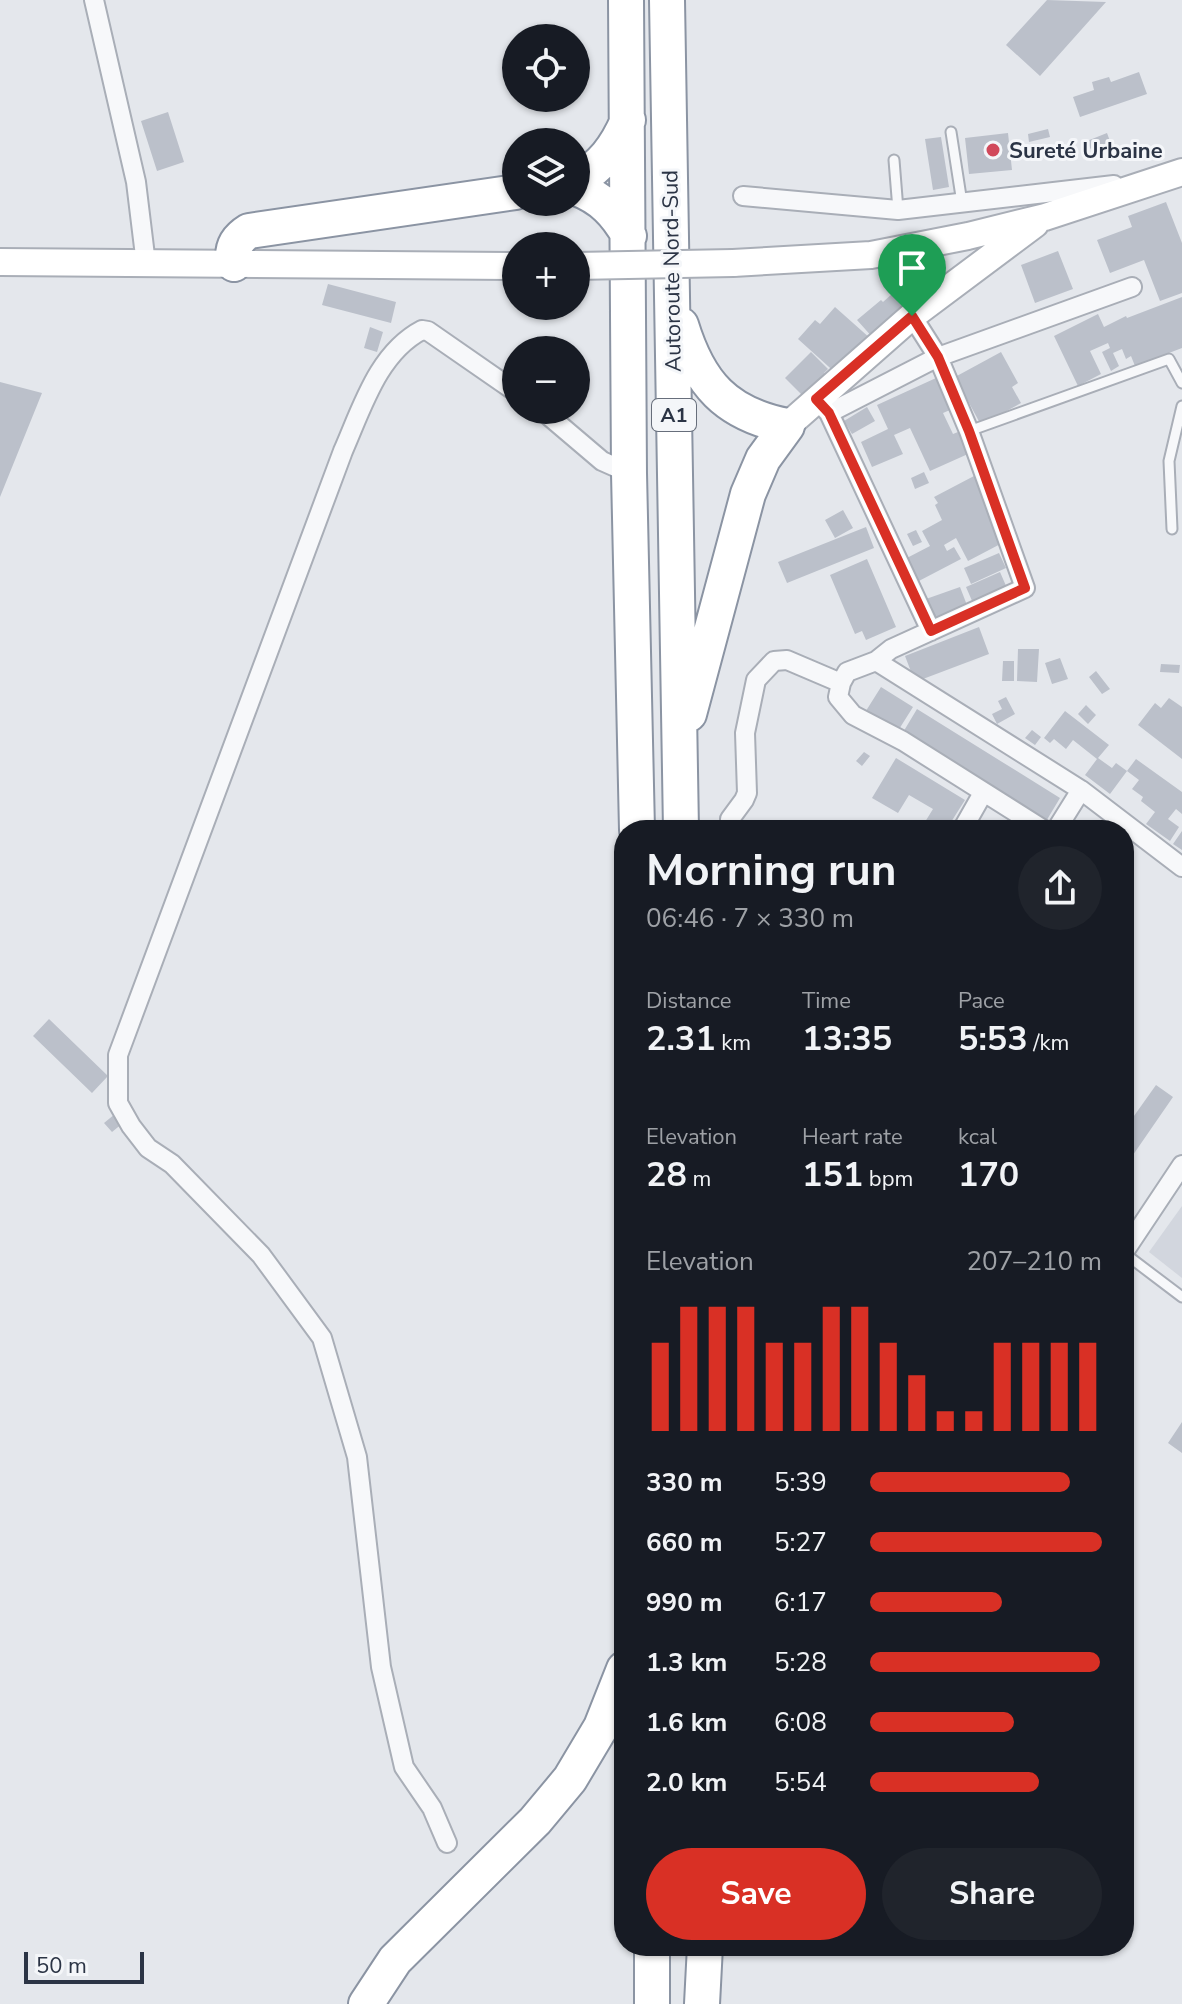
<!DOCTYPE html>
<meta charset="utf-8">
<style>
body{margin:0;font-family:"Nunito Sans",sans-serif;background:#20242c;color:#f1f3f6;height:100vh;display:flex;flex-direction:column;font-size:30px;white-space:nowrap}
*{box-sizing:border-box;margin:0}
p{font-size:26px;color:#9ea1a6}
.icon{flex:none;width:44px;height:44px;fill:none;stroke:currentColor;stroke-width:2;stroke-linecap:round;stroke-linejoin:round}
.map{position:relative;flex:1;overflow:hidden}
.panel{position:absolute;left:614px;top:820px;width:520px;height:1136px;display:flex;flex-direction:column;background:#171b24;border-radius:32px;box-shadow:0 2px 6px #0004}
.panel>*{flex:none}
.tools{position:absolute;left:502px;top:24px;display:grid;gap:16px}
.tools a{display:grid;place-items:center;width:88px;height:88px;border-radius:50%;background:#171b24;box-shadow:0 2px 6px #0004;font-size:40px}
.scale{position:absolute;left:24px;bottom:20px;width:120px;box-sizing:border-box;padding-left:8px;border:4px solid #2b3445;border-top:0;font-size:22px;line-height:28px;white-space:nowrap;color:#2b3445;-webkit-text-stroke:6px #f4f6f9;paint-order:stroke}
.pin{position:absolute;display:grid;place-items:center;width:68px;height:68px;color:#fff;margin:-82px -34px;border-radius:50% 50% 50% 0;rotate:-45deg;box-shadow:0 0 8px #0007}
.pin .icon{rotate:45deg}
.round{display:grid;place-items:center;flex:none;width:84px;height:84px;border-radius:42px;background:#20242c}
.overview{display:flex;align-items:center;justify-content:space-between;height:136px;padding:0 32px}
h1{font-size:44px;font-weight:700;line-height:60px}
.metrics{display:grid;grid-template-columns:repeat(3,1fr);gap:12px;height:136px;padding:8px 32px}
.metrics div{display:grid;align-content:center}
.metrics b{font-size:34px;font-weight:700}
.metrics small{font-size:22px;font-weight:400}
.metrics p{font-size:22px}
.chart{height:224px;padding:16px 32px}
.chart p{display:flex;justify-content:space-between}
.chart svg{width:100%;height:144px;margin-top:8px;stroke:#d93025;stroke-width:6}
.primary-button{display:flex;gap:16px;margin-top:auto;padding:16px 32px}
.primary-button a{flex:1;height:92px;border-radius:48px;background:#d93025;color:#fff;font-size:32px;font-weight:700;line-height:92px;text-align:center}
.primary-button a+a{background:#20242c;color:#f1f3f6}
ul{padding:0 32px;list-style:none;font-size:26px}
li{display:grid;grid-template-columns:128px 96px 1fr;align-items:center;height:60px}
li i{height:20px;border-radius:10px;background:#d93025}
.map>svg:first-child{display:block}
.built{fill:#d2d6de}
.building{fill:#bbc0ca}
.lines{fill:none;stroke-linecap:round;stroke-linejoin:round}
.lane-casing{stroke:#a9aeb7;stroke-width:13}
.street-casing{stroke:#a9aeb7;stroke-width:22}
.secondary-casing{stroke:#a9aeb7;stroke-width:30}
.highway-casing{stroke:#8b94a3;stroke-width:38}
.lane{stroke:#f7f8fa;stroke-width:9}
.street{stroke:#f7f8fa;stroke-width:18}
.secondary{stroke:#fff;stroke-width:26}
.highway{stroke:#fff;stroke-width:34}
.secondary-bridge-casing{stroke:#a9aeb7;stroke-width:30;stroke-linecap:butt}
.secondary-bridge{stroke:#fff;stroke-width:26}
.route-casing{stroke:#fff;stroke-width:16}
.route{stroke:#d93025;stroke-width:10}
.poi-dot{fill:#d1495b;stroke:#f4f6f9;stroke-width:3}
.labels{text-anchor:middle;stroke-width:6;stroke-linejoin:round;paint-order:stroke}
.shield{fill:#f4f6f9;stroke:#676e7b;stroke-width:2}
.shield-label{font-size:20px;font-weight:bold;fill:#2b3445}
.poi-label{font-size:22px;font-weight:bold;fill:#2b3445;stroke:#f4f6f9;text-anchor:start}
.street-label{font-size:22px;fill:#2b3445;stroke:#f4f6f9}
</style>
<div class="map">
<svg width="1182" height="2004" viewBox="0 0 1182 2004">
<rect width="100%" height="100%" fill="#e4e7ec"/>
<path class="built" d="M1182 1206V1278L1149 1252Z"/>
<path class="building" d="M1047 0 1106 2 1040 76 1006 45Z
M1139 72 1147 94 1080 117 1073 97 1094 90 1092 82 1109 77 1111 82Z
M168 112 184 162 157 171 141 121Z
M1048 129 1050 137 1029 142 1028 134Z
M1008 133 1012 170 969 174 965 138Z
M1107 133 1111 144 1092 152 1087 141Z
M941 137 949 187 933 190 925 139Z
M1166 202 1182 243V293L1160 301 1144 260 1110 273 1097 240 1132 227 1128 216Z
M1058 251 1073 289 1035 303 1021 265Z
M328 284 396 302 391 323 322 305Z
M892 294 906 311 874 339 857 320 881 300 883 302Z
M1182 297V348L1135 366 1131 356 1126 359 1122 349 1113 353 1119 366 1111 371 1102 352 1110 348 1108 343 1090 351 1101 374 1078 386 1054 336 1098 314 1104 327 1126 316 1127 318Z
M835 307 871 339 839 376 798 339 815 320 820 324Z
M370 327 383 332 377 352 364 348Z
M811 352 828 369 824 373 829 379 807 400 785 378Z
M1001 352 1018 383 1012 387 1021 403 981 425 955 377Z
M936 378 950 410 943 413 953 434 958 432 968 454 930 471 910 428 894 435 903 454 872 467 861 442 888 429 877 405Z
M0 382 42 393 0 497Z
M867 407 875 421 852 434 844 421Z
M924 472 929 483 915 489 911 478Z
M974 476 1008 540 968 561 956 538 944 545 947 551 954 547 961 559 915 583 903 560 930 546 922 531 942 520 935 505 938 503 934 497Z
M843 510 853 528 835 538 825 520Z
M866 527 874 548 787 583 778 562Z
M916 530 922 542 913 546 907 534Z
M999 553 1006 568 971 584 964 568Z
M867 559 896 627 866 640 862 631 855 634 830 575Z
M1000 572 1010 595 976 610 966 587Z
M960 587 970 613 935 626 926 599Z
M979 627 989 654 915 682 905 656Z
M1018 649H1039L1037 682 1017 681Z
M1060 658 1068 679 1052 684 1045 663Z
M1003 661H1014V681H1002Z
M1161 664 1180 665 1179 673 1160 672Z
M1096 671 1110 689 1102 694 1089 677Z
M881 687 913 707 896 734 864 714Z
M1006 697 1015 714 997 724 992 714 1002 709 998 701Z
M1169 698 1182 707V759L1138 725 1155 703 1161 708Z
M1086 705 1096 715 1088 724 1078 714Z
M917 709 1060 798 1045 823 902 734Z
M1065 711 1109 745 1098 758 1112 768 1116 763 1127 771 1110 794 1085 775 1097 759 1073 740 1066 749 1054 739 1050 743 1044 738Z
M1032 730 1041 737 1035 745 1025 738Z
M864 752 870 756 862 766 856 761Z
M896 758 965 800 946 830H920L933 809 909 795 898 813 872 798Z
M1136 759 1182 792V814L1176 809 1168 819 1179 827 1170 841 1146 824 1155 812 1141 801 1143 797 1132 789 1139 780 1127 771Z
M1182 831V850L1173 844Z
M49 1019 108 1076 92 1093 33 1036Z
M1156 1085 1173 1097 1124 1168V1130Z
M115 1114 123 1123 112 1132 104 1123Z
M1182 1422V1453L1168 1443Z"/>
<g class="lines">
<g class="lane-casing">
<path id="lane" d="M951 132 962 203
M894 160 898 210
M969 431 1169 359 1182 383
M1172 529 1169 461 1182 406
M1124 1253 1182 1297"/>
</g>
<g class="street-casing">
<path id="street" d="M94 0 136 182 146 264
M743 196 898 210 1114 185
M912 316 938 357 969 431 1025 588 891 649 876 661 1081 790 1182 867
M816 399 829 413 938 357 1132 287
M542 410 602 461 629 473
M829 413 931 631
M876 661 847 672 841 683 838 697 853 715 903 741 1044 830
M732 830 730 819 744 800 747 793 745 733 756 680 774 661 787 660 841 683
M962 830 983 793
M1056 830 1081 790
M1124 1252 1182 1165
M447 1843 432 1808 404 1767 381 1667 357 1457 322 1338 261 1255 172 1164 148 1148 131 1126 118 1103V1055L343 451C362 408 378 353 422 330L428 331 516 392"/>
</g>
<g class="secondary-casing">
<path id="secondary" d="M0 262 516 266
M733 263 871 255 968 236 1045 217 1182 172
M787 426 912 316 1035 224"/>
</g>
<g class="highway-casing">
<path id="highway" d="M626 0 629 473 637 830
M667 0 681 830
M576 181C602 166 616 148 628 120
M576 188C602 198 616 213 629 236
M234 264C231 249 236 239 249 231L516 192
M681 325C699 384 726 414 787 426L763 459 748 494 689 714
M366 2004 395 1960 535 1821 570 1779 601 1727 624 1669
M652 2004V1946
M702 2004 705 1946"/>
</g>
<use href="#lane" class="lane"/>
<use href="#street" class="street"/>
<use href="#secondary" class="secondary"/>
<use href="#highway" class="highway"/>
<g class="secondary-bridge-casing">
<path id="secondary-bridge" d="M576 266 733 263"/>
</g>
<use href="#secondary-bridge" class="secondary-bridge"/>
</g>
<g class="lines">
<g class="route-casing">
<path id="route" d="M912 316 938 357 969 431 1025 588 931 631 829 413 816 399Z"/>
</g>
<use href="#route" class="route"/>
</g>
<circle class="poi-dot" cx="993" cy="150" r="8"/>
<g class="labels">
<rect class="shield" x="652" y="399" width="44" height="32" rx="6"/>
<g class="shield-label">
<text x="674" y="422">A1</text>
</g>
<g class="poi-label">
<text x="1009" y="158">Sureté Urbaine</text>
</g>
<g class="street-label">
<text transform="translate(671 271) rotate(-91)" y="8">Autoroute Nord-Sud</text>
</g>
</g>
</svg>
<div class="tools">
<a><svg class="icon" aria-label="locate" viewBox="0 0 24 24"><circle cx="12" cy="12" r="6"/><path d="M12 2v4M12 18v4M2 12h4M18 12h4"/></svg></a>
<a><svg class="icon" aria-label="layers" viewBox="0 0 24 24"><path d="M12 4l9 5-9 5-9-5zM3 14l9 5 9-5"/></svg></a>
<a>+</a>
<a>−</a>
</div>
<div class="scale">50 m</div>
<div class="pin" style="left:912px;top:316px;background:#1e9e55"><svg class="icon" aria-label="arrive" viewBox="0 0 24 24"><path d="M6 21V4h12l-3 4 3 4H6"/></svg></div>
<section class="panel">
<div class="overview"><div><h1>Morning run</h1><p>06:46 · 7 × 330 m</p></div><a class="round"><svg class="icon" aria-label="share" viewBox="0 0 24 24"><path d="M12 15V3M7 8l5-5 5 5M5 13v7h14v-7"/></svg></a></div>
<div class="metrics">
<div><p>Distance</p><b>2.31<small> km</small></b></div>
<div><p>Time</p><b>13:35</b></div>
<div><p>Pace</p><b>5:53<small> /km</small></b></div>
</div>
<div class="metrics">
<div><p>Elevation</p><b>28<small> m</small></b></div>
<div><p>Heart rate</p><b>151<small> bpm</small></b></div>
<div><p>kcal</p><b>170</b></div>
</div>
<div class="chart"><p><span>Elevation</span>207–210 m</p>
<svg viewBox="0 0 160 44" preserveAspectRatio="none"><path d="M5 44V17M15 44V6M25 44V6M35 44V6M45 44V17M55 44V17M65 44V6M75 44V6M85 44V17M95 44V27M105 44V38M115 44V38M125 44V17M135 44V17M145 44V17M155 44V17"/></svg>
</div>
<ul>
<li><b>330 m</b>5:39<i style="width:86%"></i></li>
<li><b>660 m</b>5:27<i style="width:100%"></i></li>
<li><b>990 m</b>6:17<i style="width:57%"></i></li>
<li><b>1.3 km</b>5:28<i style="width:99%"></i></li>
<li><b>1.6 km</b>6:08<i style="width:62%"></i></li>
<li><b>2.0 km</b>5:54<i style="width:73%"></i></li>
</ul>
<div class="primary-button"><a>Save</a><a>Share</a></div>
</section>
</div>
